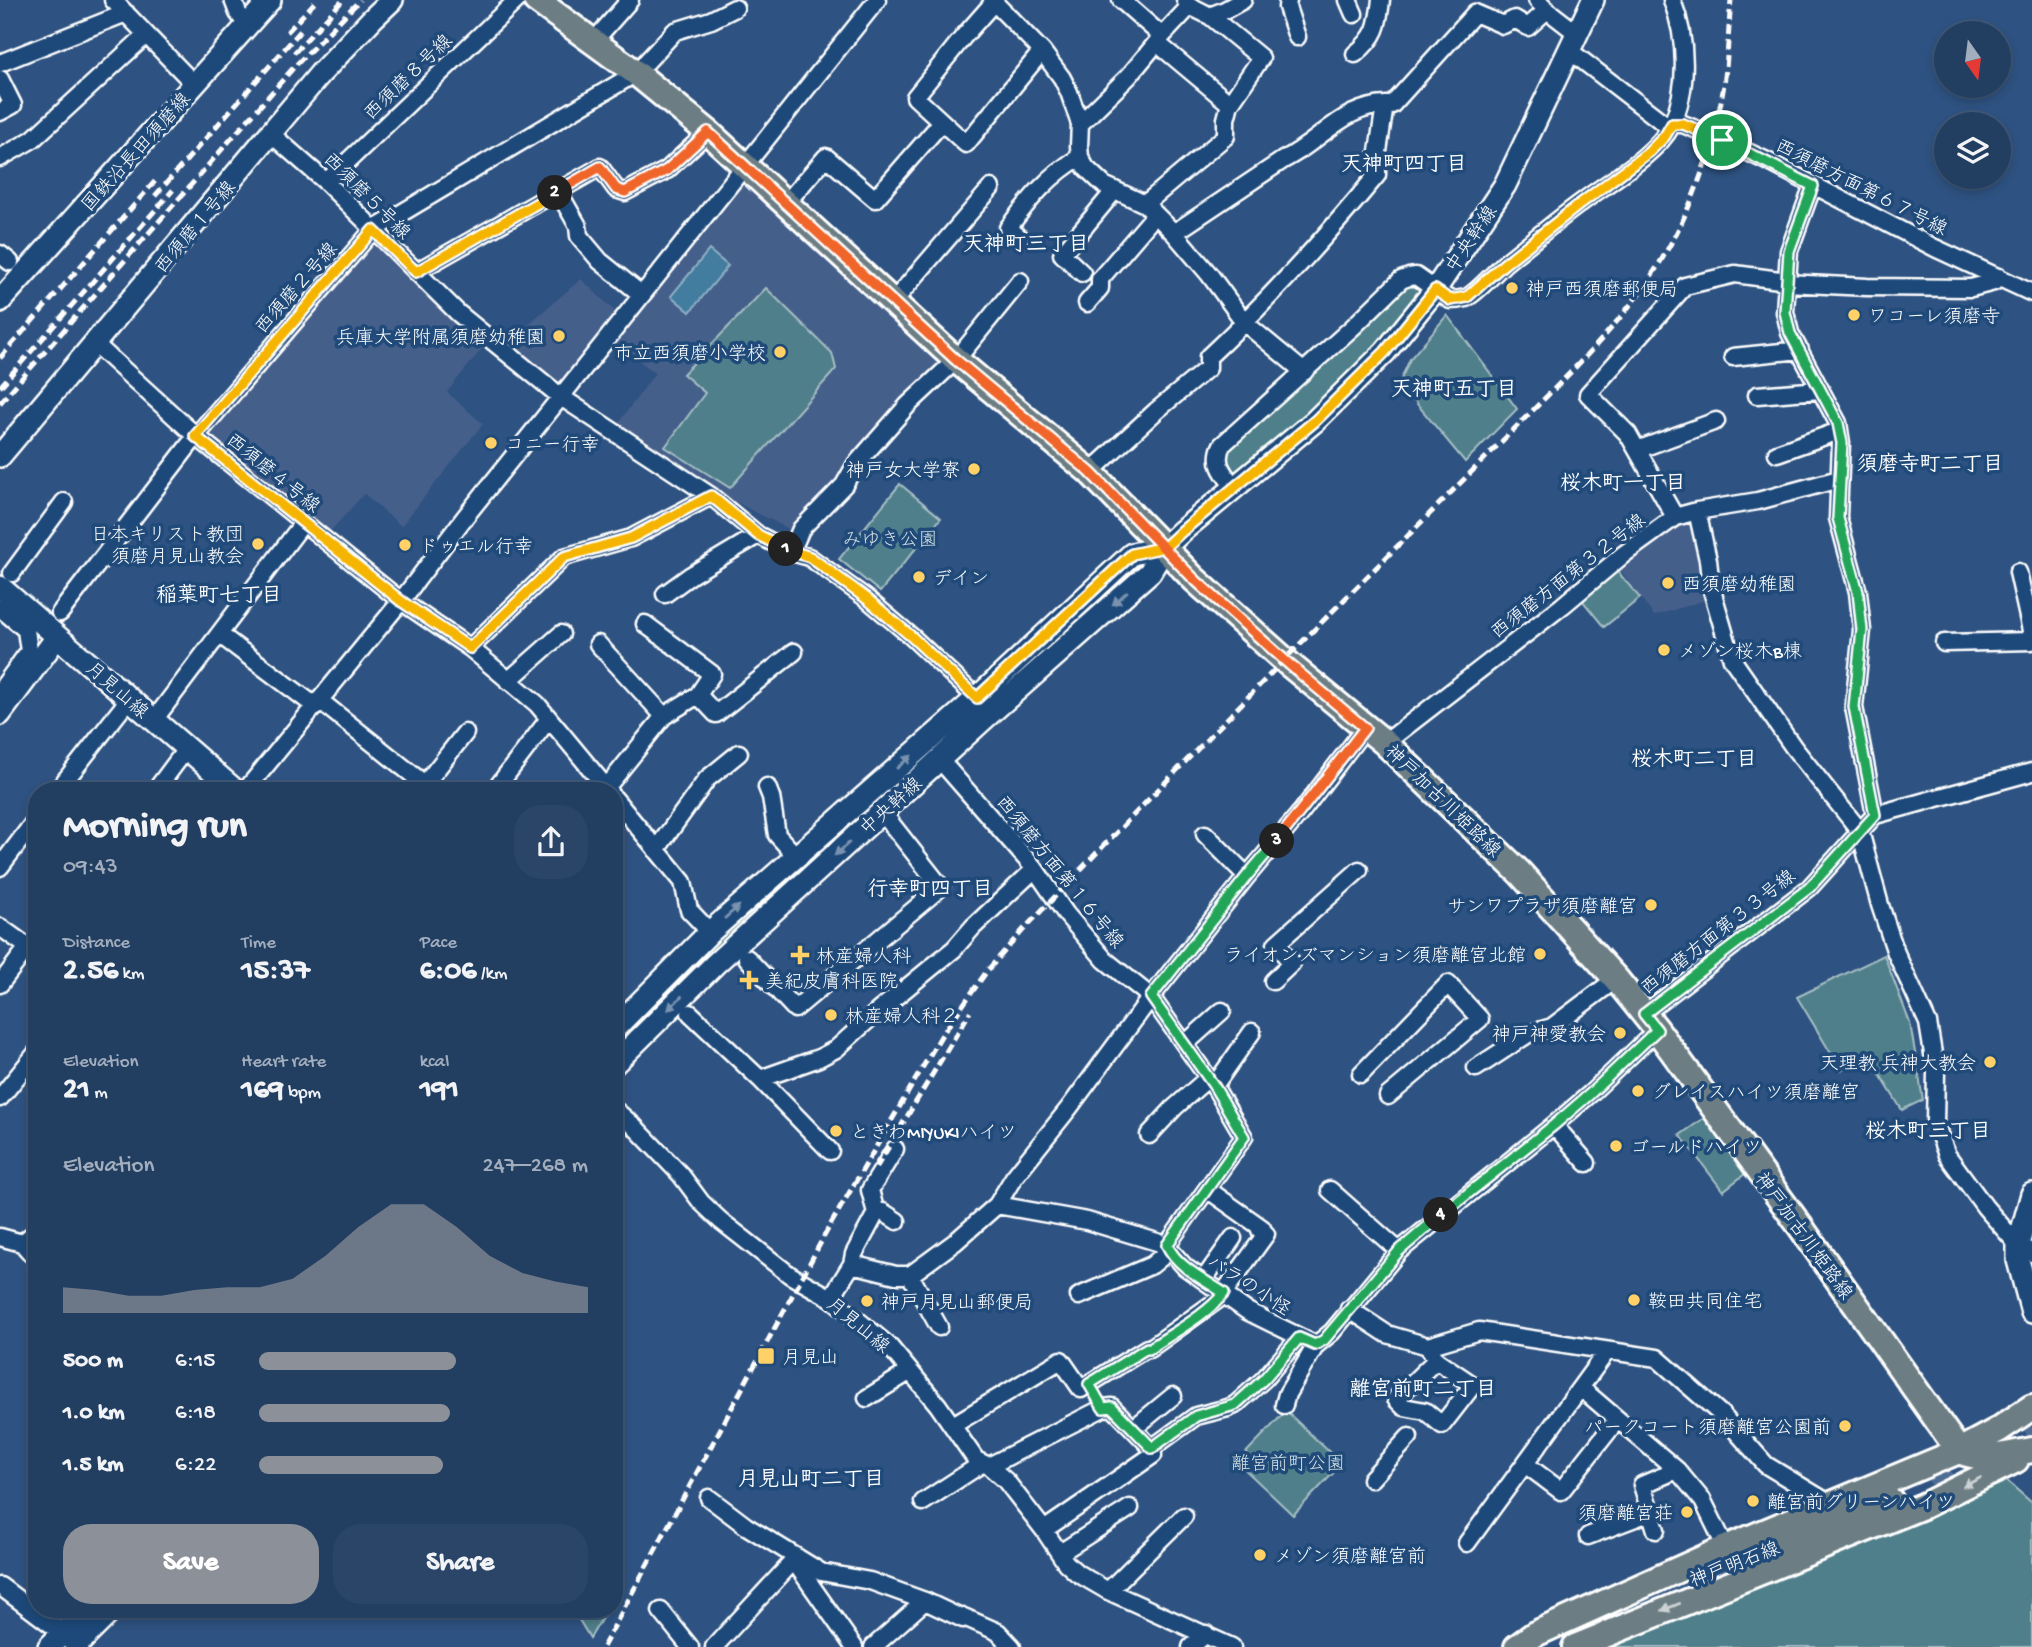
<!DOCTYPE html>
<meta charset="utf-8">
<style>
body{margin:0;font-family:"Gochi Hand","Klee One",sans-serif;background:#2a4567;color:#f1f3f6;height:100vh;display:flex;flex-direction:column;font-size:26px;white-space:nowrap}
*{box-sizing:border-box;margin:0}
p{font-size:23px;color:#a2aebd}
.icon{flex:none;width:38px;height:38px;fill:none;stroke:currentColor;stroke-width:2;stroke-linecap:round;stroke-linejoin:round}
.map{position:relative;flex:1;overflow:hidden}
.panel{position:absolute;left:28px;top:782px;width:595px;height:836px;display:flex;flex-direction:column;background:#223e61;border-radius:28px;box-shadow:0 4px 10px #0003,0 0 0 2px #3f5776}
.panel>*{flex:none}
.needle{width:46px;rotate:166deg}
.controls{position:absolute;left:1934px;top:21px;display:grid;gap:14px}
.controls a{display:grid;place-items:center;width:77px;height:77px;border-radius:50%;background:#223e61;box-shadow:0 4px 10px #0003,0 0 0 2px #3f5776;font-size:35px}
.pin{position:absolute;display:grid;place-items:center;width:60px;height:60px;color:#fff;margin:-30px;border:4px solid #fff;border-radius:50%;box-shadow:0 2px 7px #0007}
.km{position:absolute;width:35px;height:35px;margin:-18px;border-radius:50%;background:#222;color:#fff;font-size:19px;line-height:35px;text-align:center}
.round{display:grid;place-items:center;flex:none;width:74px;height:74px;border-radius:28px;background:#2a4567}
.head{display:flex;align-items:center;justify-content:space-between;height:119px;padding:0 35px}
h1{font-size:38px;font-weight:800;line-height:52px}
.figures{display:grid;grid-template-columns:repeat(3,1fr);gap:10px;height:119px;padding:7px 35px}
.figures div{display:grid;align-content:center}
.figures b{font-size:30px;font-weight:800}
.figures small{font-size:19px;font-weight:400}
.figures p{font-size:19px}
.chart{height:196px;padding:14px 35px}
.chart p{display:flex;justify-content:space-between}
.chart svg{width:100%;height:126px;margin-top:7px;fill:#8c9099;opacity:.7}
.button{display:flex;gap:14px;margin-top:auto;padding:14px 35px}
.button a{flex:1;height:80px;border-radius:28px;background:#8c9099;color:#fff;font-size:28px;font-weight:800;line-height:80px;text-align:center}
.button a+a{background:#2a4567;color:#f1f3f6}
ul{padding:0 35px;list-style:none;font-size:23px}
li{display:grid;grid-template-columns:112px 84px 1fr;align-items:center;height:52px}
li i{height:18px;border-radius:9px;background:#8c9099}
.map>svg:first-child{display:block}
.built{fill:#445f8b}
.green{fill:#4f7f8a;stroke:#a7bfc4;stroke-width:2}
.water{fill:#437b9e;stroke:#8eb0c5;stroke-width:2}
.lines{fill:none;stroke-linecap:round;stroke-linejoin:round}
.primary-tunnel{stroke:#4d6c94;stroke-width:24;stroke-dasharray:24 12;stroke-linecap:butt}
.street-casing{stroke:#fff;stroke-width:21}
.secondary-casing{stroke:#fff;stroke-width:26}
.primary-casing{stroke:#fff;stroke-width:30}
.street{stroke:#1f4a7a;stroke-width:16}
.secondary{stroke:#1f4a7a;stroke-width:21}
.primary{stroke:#6c7e84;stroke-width:24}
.rail{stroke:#fff;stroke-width:5;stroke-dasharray:10 5;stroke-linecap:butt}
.oneway{fill:#7992af}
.oneway2{fill:#ccd2d4}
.split-1-casing{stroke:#fff;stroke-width:14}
.split-2-casing{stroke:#fff;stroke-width:14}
.split-3-casing{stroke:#fff;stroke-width:14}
.split-4-casing{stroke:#fff;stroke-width:14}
.split-5-casing{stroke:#fff;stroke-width:14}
.split-1{stroke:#f5b400;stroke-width:9}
.split-2{stroke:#f5b400;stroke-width:9}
.split-3{stroke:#f0652b;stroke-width:9}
.split-4{stroke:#22a559;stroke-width:9}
.split-5{stroke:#22a559;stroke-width:9}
.poi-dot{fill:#ffd166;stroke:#1f4a7a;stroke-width:2.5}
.labels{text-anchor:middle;stroke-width:7;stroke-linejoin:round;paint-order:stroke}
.street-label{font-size:19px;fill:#fff;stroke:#1f4a7a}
.poi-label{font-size:19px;fill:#fff;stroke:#1f4a7a;text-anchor:start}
.park-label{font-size:19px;fill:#d3dfe2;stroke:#1f4a7a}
.neighbourhood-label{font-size:21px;font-weight:bold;fill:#fff;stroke:#1f4a7a}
</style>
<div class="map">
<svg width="2032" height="1647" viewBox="0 0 2032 1647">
<rect width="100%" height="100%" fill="#2e5281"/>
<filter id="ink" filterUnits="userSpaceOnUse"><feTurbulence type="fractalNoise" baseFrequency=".0143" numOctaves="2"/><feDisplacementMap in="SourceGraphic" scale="14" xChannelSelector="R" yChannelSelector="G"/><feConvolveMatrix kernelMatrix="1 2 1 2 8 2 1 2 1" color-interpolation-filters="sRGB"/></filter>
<g filter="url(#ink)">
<path class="built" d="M745 179 943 361 793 531 749 509 700 482 617 425 655 373 616 343Z
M371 242 485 345 447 392 483 424 401 526 364 494 327 535 205 435Z
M581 279 618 314 566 382 554 383 509 346 525 327Z
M1692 520 1709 599 1654 616 1617 566 1676 524Z"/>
<path class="green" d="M1416 276 1426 290 1380 351 1237 483 1223 465 1225 450Z
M766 288 832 353 836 369 730 488 665 447 705 393 683 374Z
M1447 315 1517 409 1465 462 1417 404 1401 379 1410 359Z
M900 484 941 518 880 592 839 559Z
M1617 571 1640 598 1604 627 1582 600Z
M1048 653 614 1047V1036L696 953 1004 680Z
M1884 955 1910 1023 1923 1100 1902 1110 1869 1057 1841 1070 1797 997Z
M1704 1118 1746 1173 1723 1191 1680 1135Z
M1286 1411 1342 1464 1293 1515 1237 1462Z
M2007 1481 2032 1503V1647H1607Z
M573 1610H607L590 1638Z"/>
<path class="water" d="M709 250 728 266 690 312 671 296Z"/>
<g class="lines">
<path class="primary-tunnel" d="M1931 1485 2032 1428"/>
<g class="street-casing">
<path id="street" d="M113 0 195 85
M233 0 238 13 247 25
M992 0 1042 51 1062 78 1069 92 1080 124 1079 146 1080 157 1086 168 1104 185 1145 204 1174 233 1209 274 1245 323 1304 372
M1121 0 1162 36
M1288 0 1287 7 1297 37
M1348 0 1354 14
M1537 0 1547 10 1578 34
M994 2 964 36 915 97 966 144 1042 51
M1210 16 1225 10 1243 0
M594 41 630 0
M1157 43 1230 104 1261 58 1210 16 1190 6 1185 0
M1570 51 1665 124H1683L1722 140 1769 162 1935 248 2032 293
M1355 54C1376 37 1378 26 1381 0
M0 63 126 13
M0 79 13 105 0 112
M1080 124 1129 76 1162 36 1190 6
M271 134 326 182 458 313 561 397 711 496 758 535 791 552 809 557 866 598 912 637 977 698
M0 158 33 139 146 35
M326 182 517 0
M1813 185 1789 251 1785 312 1790 333 1838 423 1841 443 1838 518 1858 592 1862 630 1854 707 1875 815
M558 191 578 226 579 236 600 261 642 295
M786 203 826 157 875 199 942 122
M1145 204 1226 136V119L1230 104
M1174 233 1283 160C1322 141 1344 103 1392 105L1475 13 1503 25 1515 19 1528 27 1547 10
M1020 238 1008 228C1029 200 1049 175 1080 157
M0 254 10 262
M416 272 600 167 616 189 625 192 667 170 708 132
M1082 273 1062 254 1115 190
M1786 283 1867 287 1971 288 1994 282 1999 277
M893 302 991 188
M1087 303 1100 288V279L1155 215
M94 343 196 436 401 601 470 648 537 704 609 791
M1733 357 1800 350
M1757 395 1820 390
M1637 450 1716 421
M1777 453 1839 431
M1090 472 1156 411 1208 368V357C1269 300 1324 239 1377 175V158L1385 105
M1235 488C1224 474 1213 463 1222 445L1354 326 1401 280 1409 277 1416 276 1450 300C1455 300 1462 299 1466 298 1477 293 1496 271 1506 262 1531 242 1556 221 1582 202 1608 182 1657 154 1671 126 1689 88 1687 39 1672 0
M1697 511 1708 560 1711 587 1732 659 1794 748 1860 831 1880 905 1896 953 1928 1023 1936 1072 1935 1123 1947 1155 1985 1207 2018 1245 2032 1253
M1675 517 1628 434 1588 394 1685 286 1735 274 1787 281
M791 552 801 529 844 485 856 464 908 405 956 360 1020 281
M2018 572 2032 635
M12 573 64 502
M665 594 691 575 758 535
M0 608 26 630 29 651 0 691
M60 613 196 436 373 230 636 73 675 31 711 20 735 8
M219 634 315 706
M1944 643 2032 641
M598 644 664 716
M470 648 564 557 631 538 711 496
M508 681 561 634
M698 695 716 714 794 652
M319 700 433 791
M154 720 303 523
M1385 743 1562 606 1624 554 1675 517 1697 511 1758 501 1839 479
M940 760 1035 869 1066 914 1105 960 1151 997 1214 1086 1244 1137 1167 1245
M425 784 465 733
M767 787 771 797 777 835 796 856
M606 788 664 716 698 695 712 674 645 624
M57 791 130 698
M155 791 187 748
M245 791 401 601 465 517 877 0
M494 791 548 720
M614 798 683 882 689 910 710 932
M1205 834 1247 876
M656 850 707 779 739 753
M0 867 37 818
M0 927 35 952
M747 958 795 1009 941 887 882 812
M1273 981 1292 963 1276 944 1359 870
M0 984 28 947
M690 1013 760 1079 830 1151
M1644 1014 1809 888 1875 815 2032 772
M1185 1044 1222 1011
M1476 1068 1528 1034 1552 1027 1616 979
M1361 1074 1448 984 1480 1019 1388 1096
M760 1079 819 1058 836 1049 877 1012 954 949 973 927 1035 869
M1214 1086 1252 1032
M0 1098 37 1052
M614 1109 634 1126 681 1175 701 1202 721 1221 790 1275 831 1298 889 1346 938 1405 976 1460 989 1466 1006 1481 1044 1530 1066 1563 1077 1573 1108 1591 1232 1647
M1554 1125 1587 1163
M1149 1135 1174 1108 1208 1078
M1330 1190 1399 1251
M997 1205 1087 1221 1167 1245 1170 1250 1185 1267 1247 1311 1316 1345
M876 1213 883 1212 897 1221
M0 1237 22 1243 37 1260
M22 1243 37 1231
M852 1264 854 1254 876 1213 870 1190 895 1149
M910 1275 939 1327
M1204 1279 1233 1238
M1079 1296 1152 1265 1170 1250
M831 1298 852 1264 896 1275H910L955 1242 997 1205 1014 1177 1069 1108 1151 997 1247 876 1302 811 1365 728
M1349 1309 1387 1334 1428 1346 1479 1331 1657 1358 1722 1415 1766 1465 1832 1505
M1428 1346 1436 1360 1473 1385 1442 1425 1425 1411 1404 1407 1396 1399 1436 1360
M1581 1388 1677 1470 1703 1501 1726 1548
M867 1398 909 1372
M1284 1405 1287 1394 1316 1345 1332 1332 1399 1251 1554 1125 1590 1094 1657 1030
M953 1425 1061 1360 1081 1389 1147 1348 1149 1349 1219 1299 1266 1234 1260 1230 1262 1228 1207 1189
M1134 1428 1173 1396
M1152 1448 1196 1416 1228 1408 1235 1405 1264 1379 1299 1338
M1525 1464 1561 1491 1617 1420
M989 1466 1103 1408 1112 1407 1152 1448
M1371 1479 1409 1437
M709 1498 746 1526 821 1572 870 1581 925 1601 963 1619 964 1617 998 1632 1012 1647
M923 1502 983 1463
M1044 1530 1153 1455 1152 1448
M1656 1530 1642 1485 1677 1470
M1588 1536 1651 1512
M1467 1543 1607 1351
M1060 1553 1130 1508
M794 1561 854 1647
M0 1586 72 1640
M1108 1591 1184 1516
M661 1611 690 1647
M714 1647 797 1557
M873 1647 925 1601
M1191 1647 1206 1634"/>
</g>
<g class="secondary-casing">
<path id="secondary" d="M0 301 270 0
M0 456 320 74 372 19 392 0
M0 587 236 791
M0 714 57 637
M614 1029 710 932 977 698 1132 554 1165 547
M614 1064 715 964 985 718 1150 572 1165 547 1182 531 1315 421 1385 352 1435 290 1505 185 1593 0
M2032 1194 2018 1245V1260L2032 1312
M49 1647 86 1610
M75 1647 112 1610"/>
</g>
<g class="primary-casing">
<path id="primary" d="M536 0 636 73 708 132 956 360 1090 472 1194 579 1290 665 1385 743 1520 873 1616 979 1657 1030 1800 1226 1959 1451C1985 1462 2005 1455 2032 1450
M1746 1558 1891 1501
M1517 1647 1535 1634 1726 1548 1959 1451 1998 1430 2032 1407
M1575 1647 1923 1506 2016 1460"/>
</g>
<use href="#street" class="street"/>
<use href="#secondary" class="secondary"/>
<use href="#primary" class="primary"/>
<path class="rail" d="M287 32 317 0
M294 53 343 0
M155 196 303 28
M0 358 157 179
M0 387 173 190
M0 403 295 66 360 0
M876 1168 970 1012
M603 1647 828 1229 941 1036 987 971 1025 928 1084 866 1284 660 1565 378C1605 337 1644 294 1671 243 1695 200 1713 145 1722 96 1728 65 1728 32 1731 0"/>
</g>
<defs><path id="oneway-solid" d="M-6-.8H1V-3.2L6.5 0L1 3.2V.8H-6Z" transform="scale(1.75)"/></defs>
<g class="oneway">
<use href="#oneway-solid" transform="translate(1120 598) rotate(138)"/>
<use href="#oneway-solid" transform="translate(904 762) rotate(-41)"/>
<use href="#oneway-solid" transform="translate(842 849) rotate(138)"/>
<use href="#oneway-solid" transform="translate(732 912) rotate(-41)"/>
<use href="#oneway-solid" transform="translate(675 1003) rotate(135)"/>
</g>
<g class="oneway2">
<use href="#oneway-solid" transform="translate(1972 1482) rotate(153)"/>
<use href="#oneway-solid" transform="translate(1671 1607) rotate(158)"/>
</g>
</g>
<g class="lines" filter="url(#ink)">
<g class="split-1-casing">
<path id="split-1" d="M786 549 810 557 866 598 912 637 977 698 1132 554 1165 547 1182 531 1315 421 1385 352 1435 290 1450 300 1467 297 1504 264 1580 204 1649 152 1665 136 1672 124H1683L1722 140"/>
</g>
<g class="split-2-casing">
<path id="split-2" d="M555 193 416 272 373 230 195 436 401 601 470 648 564 557 631 538 711 496 758 535 786 549"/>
</g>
<g class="split-3-casing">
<path id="split-3" d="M555 193 600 167 616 189 625 192 667 170 708 132 956 360 1090 472 1194 579 1290 665 1365 728 1277 841"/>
</g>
<g class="split-4-casing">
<path id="split-4" d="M1277 841 1247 876 1151 997 1214 1086 1244 1137 1167 1245C1177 1267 1205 1280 1224 1293 1208 1314 1171 1334 1149 1349L1147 1348 1089 1384 1103 1408 1112 1407 1152 1448 1196 1416 1235 1405 1264 1379 1299 1338 1315 1345 1324 1340 1399 1251 1441 1215"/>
</g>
<g class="split-5-casing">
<path id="split-5" d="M1441 1215 1554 1125 1590 1094 1657 1030 1644 1014 1809 888 1875 815 1854 707 1862 630 1858 592 1838 518 1842 443 1838 423 1790 333 1785 312 1789 251 1813 186 1722 140"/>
</g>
<use href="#split-1" class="split-1"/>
<use href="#split-2" class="split-2"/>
<use href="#split-3" class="split-3"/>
<use href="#split-4" class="split-4"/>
<use href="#split-5" class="split-5"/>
</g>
<g class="poi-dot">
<circle cx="1512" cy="288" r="7"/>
<circle cx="1854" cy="315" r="7"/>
<circle cx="559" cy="336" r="7"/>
<circle cx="780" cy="352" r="7"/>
<circle cx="491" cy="443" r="7"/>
<circle cx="974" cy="469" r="7"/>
<circle cx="258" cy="544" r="7"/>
<circle cx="405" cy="545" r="7"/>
<circle cx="919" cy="577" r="7"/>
<circle cx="1668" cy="583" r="7"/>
<circle cx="1664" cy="650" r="7"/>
<circle cx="1651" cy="905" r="7"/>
<circle cx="1540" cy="954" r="7"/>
<path d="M796.5 944.5h7v7h7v7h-7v7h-7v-7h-7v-7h7z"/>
<path d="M745.5 969.5h7v7h7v7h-7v7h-7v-7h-7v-7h7z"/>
<circle cx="831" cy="1015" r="7"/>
<circle cx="1620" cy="1033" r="7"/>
<circle cx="1990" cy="1062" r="7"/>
<circle cx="1638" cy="1091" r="7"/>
<circle cx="836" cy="1131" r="7"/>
<circle cx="1616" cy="1146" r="7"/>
<circle cx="1634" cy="1300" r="7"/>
<circle cx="867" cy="1301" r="7"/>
<rect x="757" y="1347" width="18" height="18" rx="3.5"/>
<circle cx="1845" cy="1426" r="7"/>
<circle cx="1753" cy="1501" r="7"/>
<circle cx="1687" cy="1512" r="7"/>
<circle cx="1260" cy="1555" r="7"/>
</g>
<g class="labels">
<g class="street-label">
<text transform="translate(407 76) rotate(-44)" y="7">西須磨８号線</text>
<text transform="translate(135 151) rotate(-48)" y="7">国鉄沿長田須磨線</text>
<text transform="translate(1862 186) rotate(27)" y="7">西須磨方面第６７号線</text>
<text transform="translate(368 195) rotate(45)" y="7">西須磨５号線</text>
<text transform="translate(194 226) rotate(-50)" y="7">西須磨１号線</text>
<text transform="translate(1470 238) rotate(-56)" y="7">中央幹線</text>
<text transform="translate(295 287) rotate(-49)" y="7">西須磨２号線</text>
<text transform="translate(274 472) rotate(39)" y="7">西須磨４号線</text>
<text transform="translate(1567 575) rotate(-38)" y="7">西須磨方面第３２号線</text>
<text transform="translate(118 689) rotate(41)" y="7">月見山線</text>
<text transform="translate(1444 800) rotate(44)" y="7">神戸加古川姫路線</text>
<text transform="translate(890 805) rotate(-42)" y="7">中央幹線</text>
<text transform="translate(1061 871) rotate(51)" y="7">西須磨方面第１６号線</text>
<text transform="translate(1717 931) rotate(-38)" y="7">西須磨方面第３３号線</text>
<text transform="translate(1805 1235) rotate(54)" y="7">神戸加古川姫路線</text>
<text transform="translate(1250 1284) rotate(33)" y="7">バラの小怪</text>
<text transform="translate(859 1324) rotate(40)" y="7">月見山線</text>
<text transform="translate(1734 1563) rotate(-21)" y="7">神戸明石線</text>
</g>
<g class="poi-label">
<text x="1526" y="295">神戸西須磨郵便局</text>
<text x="1868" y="322">ワコーレ須磨寺</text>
<text x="545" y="343" text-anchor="end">兵庫大学附属須磨幼稚園</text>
<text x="766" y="359" text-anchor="end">市立西須磨小学校</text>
<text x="505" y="450">コニー行幸</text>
<text x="960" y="476" text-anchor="end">神戸女大学寮</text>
<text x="244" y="540" text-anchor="end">日本キリスト教団<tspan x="244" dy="22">須磨月見山教会</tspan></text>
<text x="419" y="552">ドゥエル行幸</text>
<text x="933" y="584">デイン</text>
<text x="1682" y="590">西須磨幼稚園</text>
<text x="1678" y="657">メゾン桜木B棟</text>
<text x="1637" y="912" text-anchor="end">サンワプラザ須磨離宮</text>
<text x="1526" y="961" text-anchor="end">ライオンズマンション須磨離宮北館</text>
<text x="816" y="962">林産婦人科</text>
<text x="765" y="987">美紀皮膚科医院</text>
<text x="845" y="1022">林産婦人科２</text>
<text x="1606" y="1040" text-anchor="end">神戸神愛教会</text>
<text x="1976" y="1069" text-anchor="end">天理教 兵神大教会</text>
<text x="1652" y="1098">グレイスハイツ須磨離宮</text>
<text x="850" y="1138">ときわMIYUKIハイツ</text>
<text x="1630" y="1153">ゴールドハイツ</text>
<text x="1648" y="1307">鞍田共同住宅</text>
<text x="881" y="1308">神戸月見山郵便局</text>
<text x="782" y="1363">月見山</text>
<text x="1831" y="1433" text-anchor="end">パークコート須磨離宮公園前</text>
<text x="1767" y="1508">離宮前グリーンハイツ</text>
<text x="1673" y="1519" text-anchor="end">須磨離宮荘</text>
<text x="1274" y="1562">メゾン須磨離宮前</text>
</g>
<g class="park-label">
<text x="890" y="545">みゆき公園</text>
<text x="1288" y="1469">離宮前町公園</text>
</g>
<g class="neighbourhood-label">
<text x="1404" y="170">天神町四丁目</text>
<text x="1026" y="250">天神町三丁目</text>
<text x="1454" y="395">天神町五丁目</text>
<text x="1930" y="470">須磨寺町二丁目</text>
<text x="1623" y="489">桜木町一丁目</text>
<text x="219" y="601">稲葉町七丁目</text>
<text x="1694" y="765">桜木町二丁目</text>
<text x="930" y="895">行幸町四丁目</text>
<text x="1928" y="1137">桜木町三丁目</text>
<text x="1423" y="1395">離宮前町二丁目</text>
<text x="811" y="1485">月見山町二丁目</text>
</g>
</g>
</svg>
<div class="controls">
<a><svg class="needle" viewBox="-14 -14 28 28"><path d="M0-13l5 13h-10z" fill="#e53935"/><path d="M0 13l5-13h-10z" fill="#a2aebd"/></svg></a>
<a><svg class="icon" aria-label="layers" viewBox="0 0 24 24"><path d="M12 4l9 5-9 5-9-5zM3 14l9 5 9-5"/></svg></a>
</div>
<div class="pin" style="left:1722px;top:140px;background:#1e9e55"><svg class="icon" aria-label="arrive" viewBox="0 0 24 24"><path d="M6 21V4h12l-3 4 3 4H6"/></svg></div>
<b class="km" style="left:786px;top:549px">1</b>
<b class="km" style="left:555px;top:193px">2</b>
<b class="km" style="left:1277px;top:841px">3</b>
<b class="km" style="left:1441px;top:1215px">4</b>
<section class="panel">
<div class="head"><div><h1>Morning run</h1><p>09:43</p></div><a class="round"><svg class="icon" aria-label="share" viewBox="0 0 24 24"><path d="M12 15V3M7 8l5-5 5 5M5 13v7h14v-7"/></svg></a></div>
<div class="figures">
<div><p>Distance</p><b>2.56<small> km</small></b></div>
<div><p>Time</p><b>15:37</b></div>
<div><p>Pace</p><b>6:06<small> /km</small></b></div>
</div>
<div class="figures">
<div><p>Elevation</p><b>21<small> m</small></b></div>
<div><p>Heart rate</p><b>169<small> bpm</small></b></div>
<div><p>kcal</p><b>191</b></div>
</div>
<div class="chart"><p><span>Elevation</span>247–268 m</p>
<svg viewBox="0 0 160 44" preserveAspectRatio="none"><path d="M0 44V35L10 36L20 38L30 38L40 36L50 35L60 35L70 32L80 24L90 14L100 6L110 6L120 14L130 24L140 30L150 33L160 35V44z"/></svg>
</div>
<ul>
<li><b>500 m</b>6:15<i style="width:60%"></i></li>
<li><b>1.0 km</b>6:18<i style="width:58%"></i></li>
<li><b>1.5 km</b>6:22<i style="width:56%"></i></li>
</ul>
<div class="button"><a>Save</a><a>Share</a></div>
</section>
</div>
